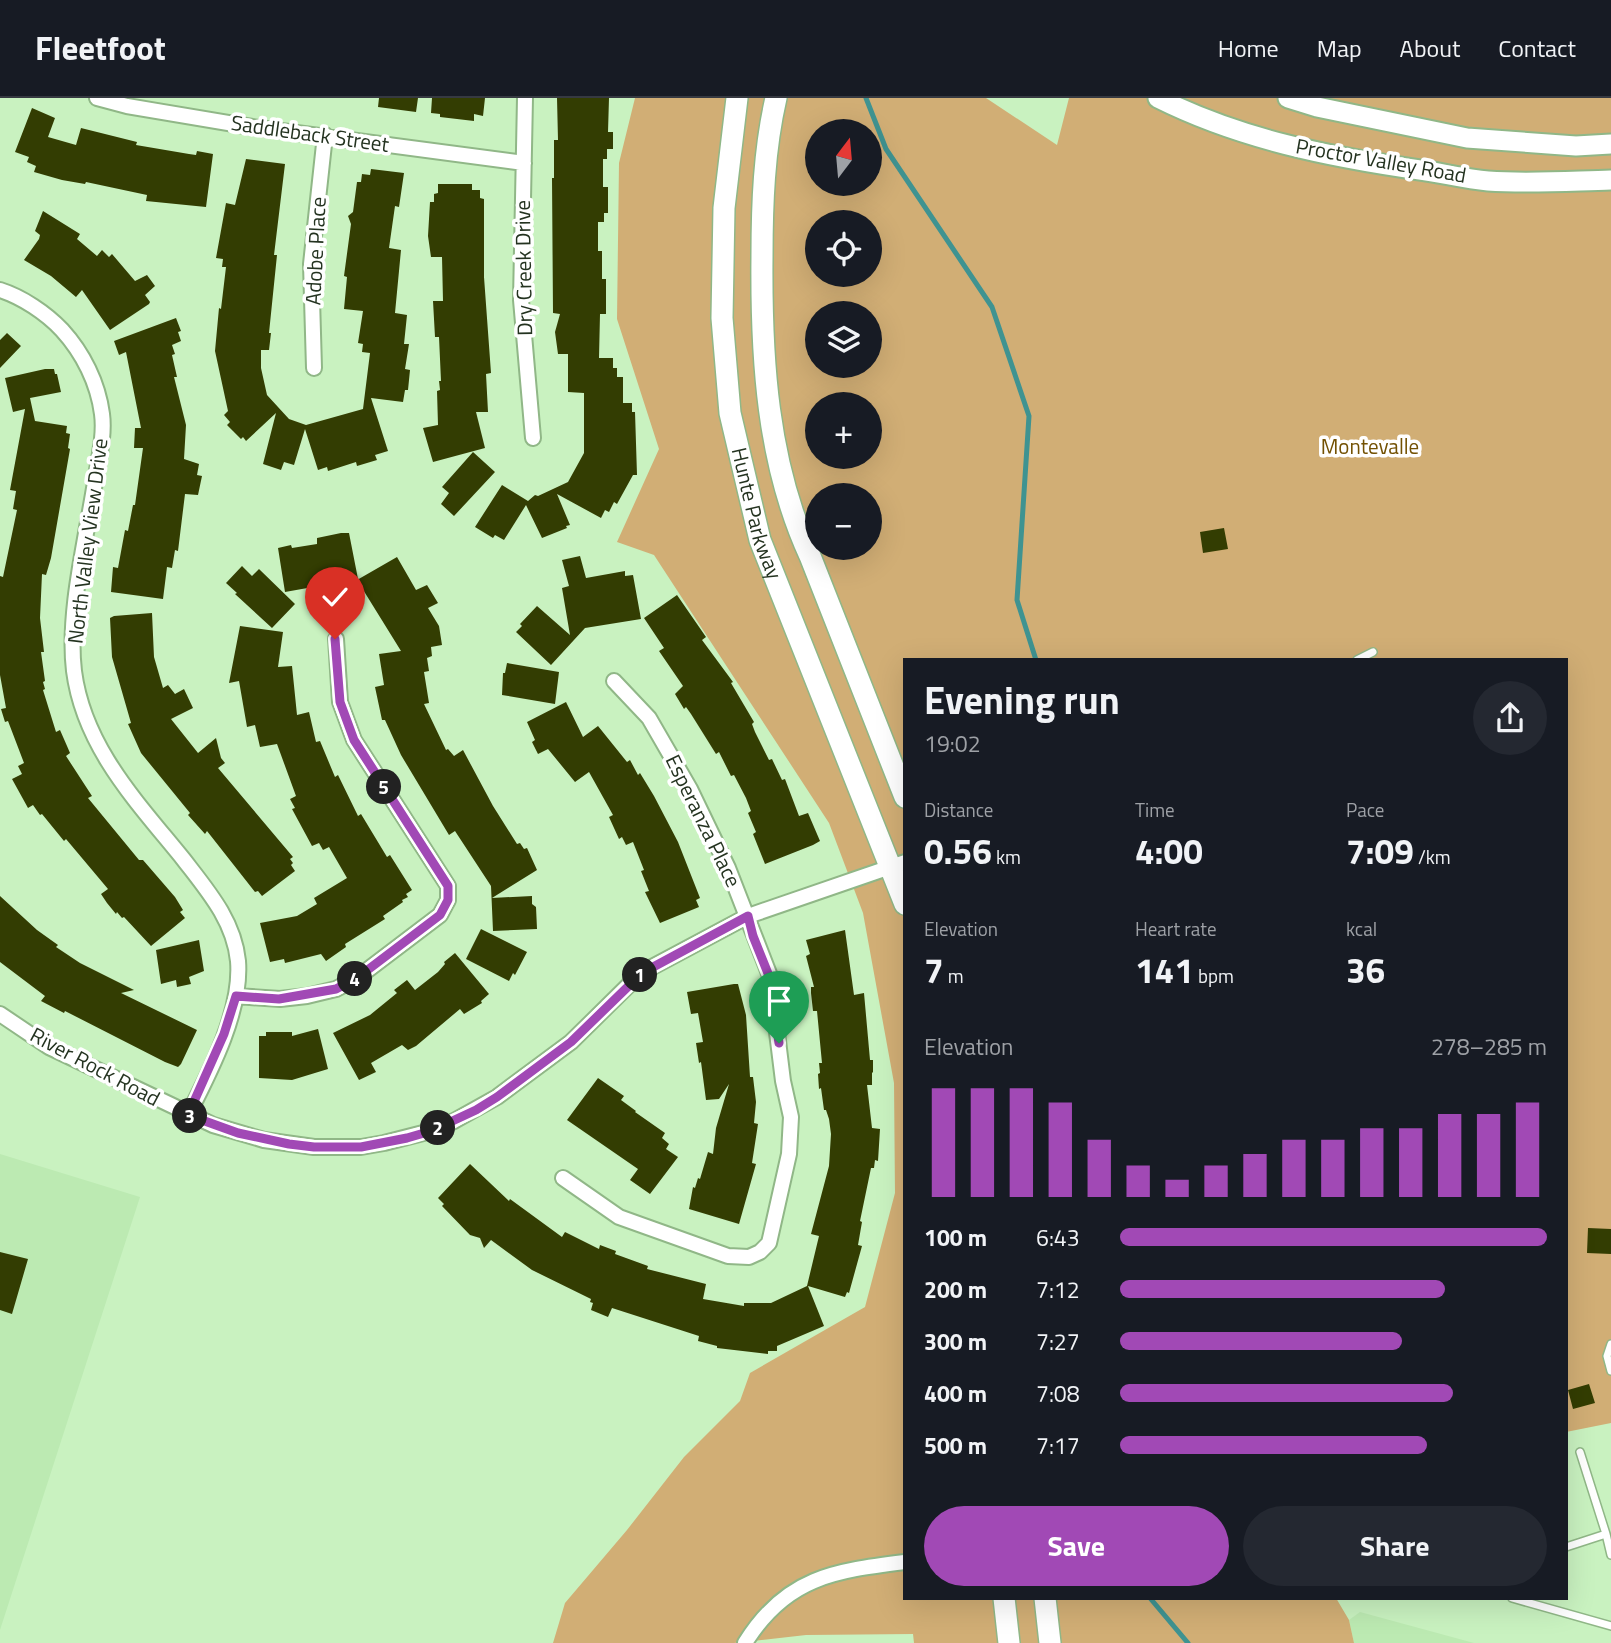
<!DOCTYPE html>
<meta charset="utf-8">
<style>
body{margin:0;font-family:"Titillium Web",sans-serif;background:#242831;color:#f1f3f6;height:100vh;display:flex;flex-direction:column;font-size:26px;white-space:nowrap}
*{box-sizing:border-box;margin:0}
p{font-size:23px;color:#9ea1a6}
.icon{flex:none;width:38px;height:38px;fill:none;stroke:currentColor;stroke-width:2;stroke-linecap:round;stroke-linejoin:round}
.map{position:relative;flex:1;overflow:hidden}
.drawer{position:absolute;left:903px;top:560px;width:665px;height:942px;display:flex;flex-direction:column;background:#171b24;border-radius:0px;box-shadow:0 7px 28px #0002}
.drawer>*{flex:none}
.needle{width:46px;rotate:16deg}
.buttons{position:absolute;left:805px;top:21px;display:grid;gap:14px}
.buttons a{display:grid;place-items:center;width:77px;height:77px;border-radius:50%;background:#171b24;box-shadow:0 7px 28px #0002;font-size:35px}
.pin{position:absolute;display:grid;place-items:center;width:60px;height:60px;color:#fff;margin:-72px -30px;border-radius:50% 50% 50% 0;rotate:-45deg;box-shadow:0 0 7px #0007}
.pin .icon{rotate:45deg}
.km{position:absolute;width:35px;height:35px;margin:-18px;border-radius:50%;background:#222;color:#fff;font-size:19px;line-height:35px;text-align:center}
.round{display:grid;place-items:center;flex:none;width:74px;height:74px;border-radius:37px;background:#242831}
.summary{display:flex;align-items:center;justify-content:space-between;height:119px;padding:0 21px}
h1{font-size:38px;font-weight:700;line-height:52px}
.figures{display:grid;grid-template-columns:repeat(3,1fr);gap:10px;height:119px;padding:7px 21px}
.figures div{display:grid;align-content:center}
.figures b{font-size:35px;font-weight:700}
.figures small{font-size:19px;font-weight:400}
.figures p{font-size:19px}
.chart{height:196px;padding:14px 21px}
.chart p{display:flex;justify-content:space-between}
.chart svg{width:100%;height:126px;margin-top:7px;stroke:#a149b5;stroke-width:6}
.primary-button{display:flex;gap:14px;margin-top:auto;padding:14px 21px}
.primary-button a{flex:1;height:80px;border-radius:42px;background:#a149b5;color:#fff;font-size:28px;font-weight:700;line-height:80px;text-align:center}
.primary-button a+a{background:#242831;color:#f1f3f6}
ul{padding:0 21px;list-style:none;font-size:23px}
li{display:grid;grid-template-columns:112px 84px 1fr;align-items:center;height:52px}
li i{height:18px;border-radius:9px;background:#a149b5}
header{display:flex;align-items:center;gap:42px;box-sizing:border-box;height:98px;padding:0 35px;background:#171b24;border-bottom:2px solid #363941}
header strong{font-size:33px}
nav{display:flex;gap:38px;margin-inline-start:auto;font-size:24px}
.map>svg:first-child{display:block}
.built{fill:#bceab2}
.green{fill:#d1ae75;fill-rule:evenodd}
.lines{fill:none;stroke-linecap:round;stroke-linejoin:round}
.stream{stroke:#3f9391;stroke-width:5}
.building{fill:#333d02}
.service-casing{stroke:#90b787;stroke-width:10}
.minor-casing{stroke:#90b787;stroke-width:18}
.tertiary-casing{stroke:#90b787;stroke-width:23}
.secondary-casing{stroke:#90b787;stroke-width:24}
.service{stroke:#fff;stroke-width:7}
.minor{stroke:#fff;stroke-width:14}
.tertiary{stroke:#fff;stroke-width:19}
.secondary{stroke:#fff;stroke-width:21}
.route-casing{stroke:#fff;stroke-width:14}
.route{stroke:#a149b5;stroke-width:9}
.labels{text-anchor:middle;stroke-width:7;stroke-linejoin:round;paint-order:stroke}
.street-label{font-size:21px;fill:#243320;stroke:#fff}
.park-label{font-size:21px;fill:#735103;stroke:#fff}
</style>
<header>
<strong>Fleetfoot</strong>
<nav><a>Home</a><a>Map</a><a>About</a><a>Contact</a></nav>
</header>
<div class="map">
<svg width="1611" height="1545" viewBox="0 0 1611 1545">
<rect width="100%" height="100%" fill="#c9f2c0"/>
<path class="built" d="M0 1056 140 1099 0 1532Z
M1360 1514 1474 1545H1354L1349 1522Z"/>
<path class="green" d="M635 0H986L1057 47 1069 0H1611V1325L1566 1334V562H905V1500H1336L1349 1522 1354 1545H914L913 1536 806 1537 734 1545H553L565 1505 627 1432 684 1359 740 1303 750 1275 865 1209 895 1095 894 985 863 815 829 725 654 457 617 444 659 351 617 221 619 65ZM817 33H870V86H817ZM817 124H870V177H817ZM817 215H870V268H817ZM817 306H870V359H817ZM817 397H870V450H817Z"/>
<g class="lines">
<path class="stream" d="M866 0 886 51 992 209 1029 318 1017 502 1036 562
M1150 1500 1188 1545"/>
</g>
<path class="building" d="M379 0H418L416 14 378 9Z
M432 0H485L483 18 474 16V23L440 19V16L431 15Z
M557 0H609L608 34H613V51H607V61H603V89H608V115H604V124H598V153H602V181H606V216H600L599 260H613V270H617V279H623V305H632V314H635L637 377H633L617 406 614 404 609 414 605 412 601 420 557 396 570 427 566 428 567 430 542 440 526 407 504 442 495 437 493 440 475 429 502 387 528 403 535 397 538 398 568 384 584 355V295L568 294V256H558L555 234 560 216 553 215 552 80H554V42H558Z
M32 10 55 20 48 39 76 47 81 30 137 44 136 47 189 56 196 57 197 53 213 56 206 109 146 103 147 97 86 84 85 86 62 82 34 74 36 68 27 64 29 59 15 54Z
M246 61 285 66 274 157H277L269 235H271L269 252H261V270L267 297 289 321 306 327 363 311 370 255 362 254 363 246 358 245 363 213 344 211 347 179 344 178 351 126 348 118 353 114 357 84H361L362 76 370 77 371 71 404 75 399 109 395 108 389 150 401 152 395 215 407 217 404 246H409L405 271 410 272 408 292H405L403 304 371 300 388 353 375 357 377 362 357 368 356 364 328 373 327 369 318 372 305 331 294 367 284 364 281 372 263 366 276 315 246 343 243 339 241 341 227 327 230 324 224 317 228 313 215 253 219 210 221 211 226 169H222L223 161 216 160 226 105 235 107Z
M438 86H472V92H480V100L484 101V179L491 275 486 276 488 314H476L485 350 433 364 423 330 438 327 437 293 440 292 439 283H441L439 239H435L433 203H443L442 159H431L428 138 430 104H434V96L438 95Z
M43 113 80 136 77 141 97 158 102 152 109 159 112 156 135 183 147 177 155 188 145 197 150 204 149 206 110 232 82 192 76 199 51 178 24 162 39 141 40 137 35 133Z
M176 220 181 233 178 234 181 243 172 247 175 256 172 257 177 279H174L186 327 184 361 199 366 197 377 202 378 198 397 185 396 178 453 175 452 172 470 167 469 163 501 111 494 113 469 118 470 125 432 128 433 133 407H135L143 350H134L135 330H141L126 254 119 257 114 243Z
M7 235 21 248 0 270V242Z
M45 271H54L55 276H57L61 294 30 300 35 323 67 328 66 335 70 336 68 350 70 351 51 460 46 477 42 476 40 520 44 554H41L45 583 43 584 45 591 43 592 56 634 60 632 67 648 70 655 66 658 92 698 88 700 139 762H143L175 799 183 812 180 814 185 820 151 848 124 819 122 820 117 814 116 816 107 805 101 796 108 791 66 741 64 743 42 716 40 717 33 707 28 710 12 681 22 676 18 668 24 665 8 623 5 624 1 611 6 610 0 577V478L3 479 17 412 13 411 16 393 10 392 25 311 13 314 5 280Z
M473 354 495 374 454 418 441 406 449 395 442 389Z
M1224 430 1228 451 1203 455 1200 434Z
M341 435H349L358 481 285 494 278 450 291 447 292 450 317 446V440Z
M580 458 586 480 625 473V478L633 477 641 521 585 530 551 567 516 534 522 528 520 526 537 508 570 537 562 490 569 488 562 462Z
M397 459 416 492 427 487 438 505 428 510 439 528 442 547 431 549 432 558 427 560 429 573 424 574 429 605 424 606 446 652 448 651 454 658 463 652 493 708 517 746 520 745 524 751 527 750 537 772 492 800 532 798V806L536 809 537 831 493 833 491 788 455 733 449 737 401 657 385 622H382L375 589 384 587 379 556 401 553 357 482Z
M242 468 252 478 259 471 295 506 272 530 235 496 237 495 226 485Z
M677 497 706 539 702 542 733 584 731 585 754 624 752 626 755 634 769 662 772 661 782 682 785 681 799 718 808 715 820 743 813 747 765 766 753 736 756 734 748 715 751 713 746 700 734 677 731 678 719 654 716 656 691 616 686 609 684 611 675 596 683 588 659 553 664 550 644 520Z
M152 515 154 559 163 590 168 587 175 596 184 591 193 610 171 621 198 655 216 640 221 660 225 665 218 670 293 759 290 761 293 765 291 767 295 773 262 798 258 793 255 794 207 733 205 736 188 717 190 715 141 655 128 626 131 625 112 559 110 520 114 518Z
M240 528 283 534 278 569 292 568 297 617 309 614 316 644 320 643 335 679 338 677 358 718 361 716 387 759 390 757 412 792 406 796 408 799 402 802 403 804 383 818 385 821 345 846 346 849 326 863 321 856 285 865 284 861 270 864 260 825 297 818 317 806 314 800 347 780 329 749 323 752 319 745 312 748 292 711 295 710 290 701 296 698 277 646 260 649 255 627 247 629 239 583 229 585Z
M507 565 559 574 555 606 502 597 503 575H505Z
M566 604 583 639 598 628 627 664 630 662 638 677 640 675 654 698 678 744 700 800 696 802 699 809 660 825 645 794 649 793 641 773 644 772 633 744 626 747 622 739 619 741 609 719 613 717 589 674 575 684 548 651 538 656 532 644 535 642 527 624Z
M0 798 37 832 58 847 56 849 80 865 134 892 121 895 197 932 181 966 178 969 165 964 65 913 64 915 41 903 45 898 0 864Z
M481 831 527 854 515 877 513 875 509 883 466 861Z
M845 832 854 897 864 895 870 962H873V974L872 975V987H867L872 1030 880 1031 878 1063 875 1062 874 1070H871L860 1123 862 1124 858 1147 862 1148 849 1195 847 1194 845 1199 808 1188 824 1228 777 1248V1253H768V1256L717 1250V1248L698 1243 699 1238 612 1210 608 1219 591 1212 593 1205 590 1204 591 1201 532 1172 491 1142 484 1150 480 1140 470 1137 442 1108 444 1106 438 1100 470 1066 509 1103 510 1101 562 1139 565 1134 599 1151 600 1147 616 1153 615 1156 648 1168 647 1171 706 1186 703 1201 744 1208V1205H771L807 1188 819 1138 811 1136 829 1068 831 1036 829 1021 826 1012H824L821 990 819 991 818 976 820 975 819 965H822L817 913H813L811 895V889H814L806 858 810 856 806 842Z
M199 842 204 873 189 879 191 886 177 889 176 882 161 886 156 852Z
M455 855 489 896 481 903 482 905 464 916 460 911 416 948 408 952 402 947 371 965 376 974 359 982 333 935 370 917 397 895 394 892 407 882 415 892 438 874 445 866 444 864Z
M734 886H738L746 917 750 979H753L756 1004 754 1025 758 1026 752 1065 756 1066 739 1126 689 1111 693 1089 695 1090 698 1080 700 1081 708 1054 713 1056 716 1030 729 986 719 1001 706 1002 701 964 699 965 696 945 703 944 698 915 691 916 687 894Z
M318 931 328 971 292 982 259 980V938H266V934H292V938Z
M598 980 624 998 621 1002 636 1013 635 1014 665 1035 662 1040 669 1046 666 1051 678 1059 650 1096 630 1082 638 1071 567 1022Z
M1588 1130 1611 1131V1156L1587 1155Z
M0 1154 28 1161 12 1216 0 1212Z
M1589 1286 1595 1305 1573 1311 1568 1292Z"/>
<g class="lines">
<g class="service-casing">
<path id="service" d="M1357 562 1373 554
M1611 1246 1607 1258 1611 1273
M1606 1436 1611 1457
M1566 1449 1606 1436 1580 1354
M1512 1500 1611 1528"/>
</g>
<g class="minor-casing">
<path id="minor" d="M97 0 127 8 252 29 524 65
M525 0 521 202 533 340
M0 192C22 199 46 215 62 232 83 255 98 285 102 316 105 338 98 363 95 384 86 442 67 515 74 573 84 650 138 705 184 762 208 793 234 823 238 863 242 913 210 974 188 1017
M314 270 311 166 325 37
M236 898 280 901 307 898 336 891 357 880 440 817 448 802V788L354 642 340 604 336 541
M0 916 49 949 213 1027 264 1042 314 1049H361L384 1045 431 1033 454 1023 497 999 571 944 641 875 748 818 905 764
M563 1080 619 1119 728 1158 749 1159 760 1154 769 1145 789 1056 791 1019 783 983 770 878 728 770 690 691 649 620 614 583
M745 1545C786 1479 834 1473 905 1464"/>
</g>
<g class="tertiary-casing">
<path id="tertiary" d="M1158 0C1240 41 1329 59 1420 72 1442 75 1465 81 1488 83 1529 86 1570 83 1611 82
M1288 0 1317 9 1467 40 1576 48 1611 46"/>
</g>
<g class="secondary-casing">
<g id="secondary">
<path id="s1" d="M737 0 724 110 722 220 730 315 760 442 905 806"/>
<path d="M776 0C764 52 762 106 762 159 761 260 767 365 810 458L905 699"/>
<path d="M1004 1500 1009 1545"/>
<path d="M1045 1500 1050 1545"/>
</g>
</g>
<use href="#service" class="service"/>
<use href="#minor" class="minor"/>
<use href="#tertiary" class="tertiary"/>
<use href="#secondary" class="secondary"/>
</g>
<g class="lines">
<g class="route-casing">
<path id="route" d="M335 541 340 604 354 642 448 788V802L440 817 357 880 336 891 279 901 236 898 224 936 188 1017 238 1035 289 1046 314 1049H361L407 1040 431 1033 476 1012 497 999 571 944 642 875 748 818 753 838 769 878 779 945"/>
</g>
<use href="#route" class="route"/>
</g>
<g class="labels">
<g class="street-label">
<text transform="translate(310 36) rotate(8)" y="7">Saddleback Street</text>
<text transform="translate(1381 63) rotate(10)" y="7">Proctor Valley Road</text>
<text transform="translate(316 153) rotate(-87)" y="7">Adobe Place</text>
<text transform="translate(524 170) rotate(-91)" y="7">Dry Creek Drive</text>
<text dy="7" stroke="none"><textPath href="#s1" startOffset="420">Hunte Parkway</textPath></text>
<text transform="translate(88 443) rotate(-83)" y="7">North Valley View Drive</text>
<text transform="translate(703 723) rotate(64)" y="7">Esperanza Place</text>
<text transform="translate(95 969) rotate(28)" y="7">River Rock Road</text>
</g>
<g class="park-label">
<text x="1370" y="356">Montevalle</text>
</g>
</g>
</svg>
<div class="buttons">
<a><svg class="needle" viewBox="-14 -14 28 28"><path d="M0-13l5 13h-10z" fill="#e53935"/><path d="M0 13l5-13h-10z" fill="#9ea1a6"/></svg></a>
<a><svg class="icon" aria-label="locate" viewBox="0 0 24 24"><circle cx="12" cy="12" r="6"/><path d="M12 2v4M12 18v4M2 12h4M18 12h4"/></svg></a>
<a><svg class="icon" aria-label="layers" viewBox="0 0 24 24"><path d="M12 4l9 5-9 5-9-5zM3 14l9 5 9-5"/></svg></a>
<a>+</a>
<a>−</a>
</div>
<div class="pin" style="left:779px;top:945px;background:#1e9e55"><svg class="icon" aria-label="arrive" viewBox="0 0 24 24"><path d="M6 21V4h12l-3 4 3 4H6"/></svg></div>
<div class="pin" style="left:335px;top:541px;background:#d93025"><svg class="icon" aria-label="check" viewBox="0 0 24 24"><path d="M5 12l5 5 9-10"/></svg></div>
<b class="km" style="left:640px;top:877px">1</b>
<b class="km" style="left:438px;top:1030px">2</b>
<b class="km" style="left:190px;top:1018px">3</b>
<b class="km" style="left:355px;top:881px">4</b>
<b class="km" style="left:384px;top:689px">5</b>
<section class="drawer">
<div class="summary"><div><h1>Evening run</h1><p>19:02</p></div><a class="round"><svg class="icon" aria-label="share" viewBox="0 0 24 24"><path d="M12 15V3M7 8l5-5 5 5M5 13v7h14v-7"/></svg></a></div>
<div class="figures">
<div><p>Distance</p><b>0.56<small> km</small></b></div>
<div><p>Time</p><b>4:00</b></div>
<div><p>Pace</p><b>7:09<small> /km</small></b></div>
</div>
<div class="figures">
<div><p>Elevation</p><b>7<small> m</small></b></div>
<div><p>Heart rate</p><b>141<small> bpm</small></b></div>
<div><p>kcal</p><b>36</b></div>
</div>
<div class="chart"><p><span>Elevation</span>278–285 m</p>
<svg viewBox="0 0 160 44" preserveAspectRatio="none"><path d="M5 44V6M15 44V6M25 44V6M35 44V11M45 44V24M55 44V33M65 44V38M75 44V33M85 44V29M95 44V24M105 44V24M115 44V20M125 44V20M135 44V15M145 44V15M155 44V11"/></svg>
</div>
<ul>
<li><b>100 m</b>6:43<i style="width:100%"></i></li>
<li><b>200 m</b>7:12<i style="width:76%"></i></li>
<li><b>300 m</b>7:27<i style="width:66%"></i></li>
<li><b>400 m</b>7:08<i style="width:78%"></i></li>
<li><b>500 m</b>7:17<i style="width:72%"></i></li>
</ul>
<div class="primary-button"><a>Save</a><a>Share</a></div>
</section>
</div>
